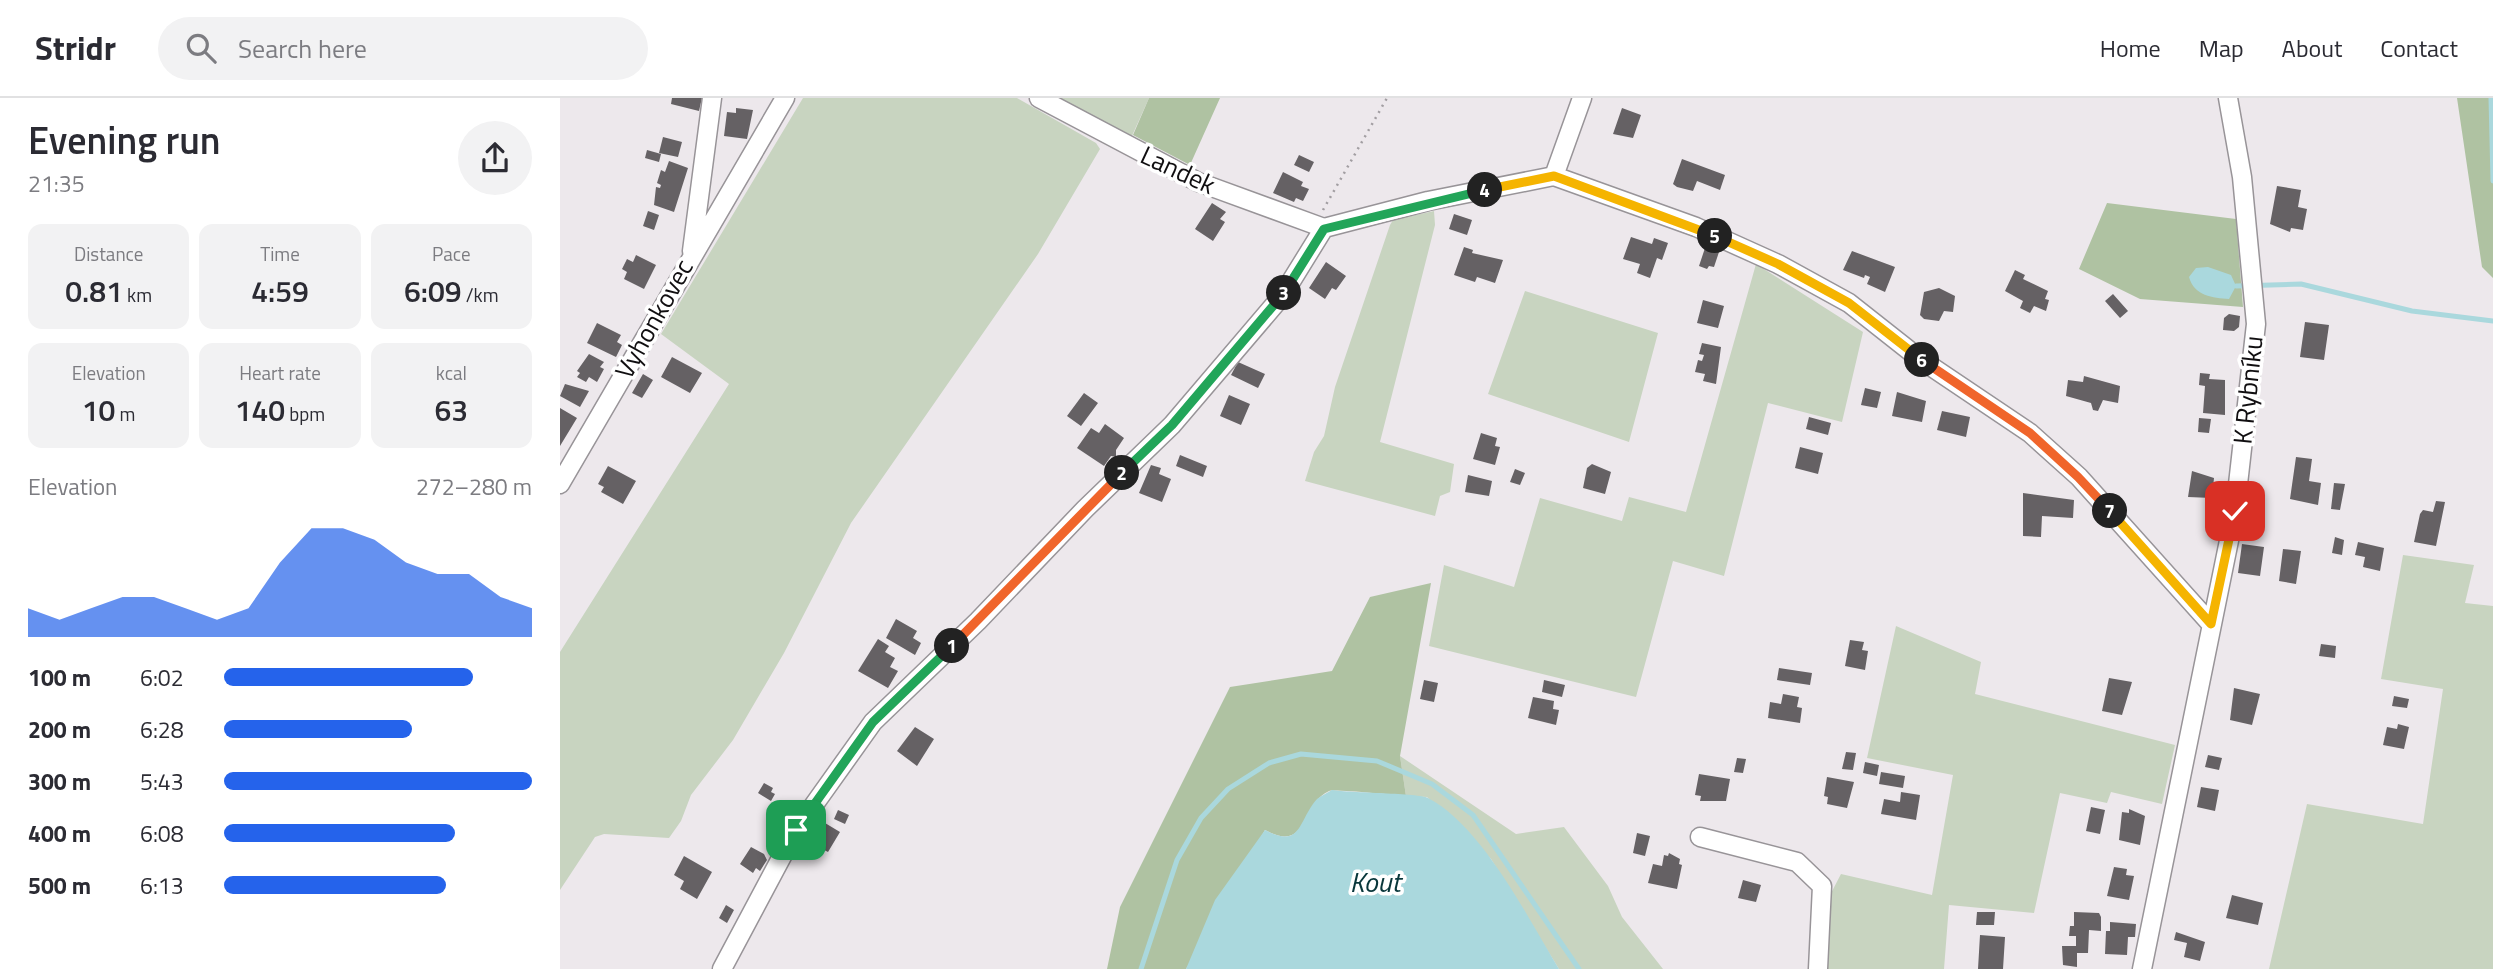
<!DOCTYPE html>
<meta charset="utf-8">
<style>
body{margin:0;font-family:"Titillium Web",sans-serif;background:#f2f2f3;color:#2b2b33;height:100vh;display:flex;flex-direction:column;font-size:26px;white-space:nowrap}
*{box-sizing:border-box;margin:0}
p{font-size:23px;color:#7c7c81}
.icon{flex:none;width:38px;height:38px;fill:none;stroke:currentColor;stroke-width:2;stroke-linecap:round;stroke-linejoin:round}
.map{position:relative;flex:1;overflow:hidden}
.sheet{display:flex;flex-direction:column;background:#fff;width:560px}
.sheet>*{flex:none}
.pin{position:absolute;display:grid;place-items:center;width:60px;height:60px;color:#fff;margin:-30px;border-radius:14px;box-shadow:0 4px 10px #0006}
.km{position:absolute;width:35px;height:35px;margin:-18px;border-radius:50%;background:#222;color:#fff;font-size:19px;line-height:35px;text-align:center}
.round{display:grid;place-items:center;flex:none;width:74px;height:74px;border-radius:37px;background:#f2f2f3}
.overview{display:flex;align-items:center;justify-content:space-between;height:119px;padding:0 28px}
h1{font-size:38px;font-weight:600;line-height:52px}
.figures{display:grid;grid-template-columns:repeat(3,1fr);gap:10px;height:119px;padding:7px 28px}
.figures div{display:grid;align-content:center;border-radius:14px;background:#f2f2f3;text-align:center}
.figures b{font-size:30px;font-weight:600}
.figures small{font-size:19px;font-weight:400}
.figures p{font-size:19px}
.chart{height:196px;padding:14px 28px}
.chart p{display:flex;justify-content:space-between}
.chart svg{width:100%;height:126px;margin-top:7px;fill:#2563eb;opacity:.7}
ul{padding:0 28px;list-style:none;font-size:23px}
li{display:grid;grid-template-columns:112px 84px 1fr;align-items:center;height:52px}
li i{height:18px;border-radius:9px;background:#2563eb}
header{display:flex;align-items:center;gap:42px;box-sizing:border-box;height:98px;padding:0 35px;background:#fff;border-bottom:2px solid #e1e1e2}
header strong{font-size:33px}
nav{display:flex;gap:38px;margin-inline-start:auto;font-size:24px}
.search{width:490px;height:63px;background:#f2f2f3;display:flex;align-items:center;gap:18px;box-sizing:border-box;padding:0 24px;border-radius:38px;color:#7c7c81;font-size:26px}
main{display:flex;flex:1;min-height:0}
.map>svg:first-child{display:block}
.green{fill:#c8d4c0}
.forest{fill:#afc2a2}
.water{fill:#aad8dd}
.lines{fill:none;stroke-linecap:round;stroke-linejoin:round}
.stream{stroke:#aad8dd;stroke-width:5}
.building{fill:#656164}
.minor-casing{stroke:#989498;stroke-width:21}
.path{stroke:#a29ea2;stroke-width:2.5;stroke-dasharray:2 5;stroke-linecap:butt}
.minor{stroke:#fff;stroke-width:18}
.split-1-casing{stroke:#fff;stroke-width:14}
.split-2-casing{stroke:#fff;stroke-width:14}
.split-3-casing{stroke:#fff;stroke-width:14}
.split-4-casing{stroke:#fff;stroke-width:14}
.split-5-casing{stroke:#fff;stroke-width:14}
.split-6-casing{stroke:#fff;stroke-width:14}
.split-7-casing{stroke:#fff;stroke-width:14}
.split-8-casing{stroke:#fff;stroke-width:14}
.split-1{stroke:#22a559;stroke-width:9}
.split-2{stroke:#f0652b;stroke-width:9}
.split-3{stroke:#22a559;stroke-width:9}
.split-4{stroke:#22a559;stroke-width:9}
.split-5{stroke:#f5b400;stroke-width:9}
.split-6{stroke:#f5b400;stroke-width:9}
.split-7{stroke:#f0652b;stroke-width:9}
.split-8{stroke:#f5b400;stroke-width:9}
.labels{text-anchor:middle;stroke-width:7;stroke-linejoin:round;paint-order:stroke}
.street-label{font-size:26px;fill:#100e10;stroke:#fff}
.water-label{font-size:28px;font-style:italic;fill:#09373b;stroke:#fff}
</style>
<header>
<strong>Stridr</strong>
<div class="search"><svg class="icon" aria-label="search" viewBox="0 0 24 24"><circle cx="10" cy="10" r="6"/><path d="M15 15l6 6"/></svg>Search here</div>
<nav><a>Home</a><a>Map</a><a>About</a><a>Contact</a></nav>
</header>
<main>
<section class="sheet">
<div class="overview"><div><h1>Evening run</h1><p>21:35</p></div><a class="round"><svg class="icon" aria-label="share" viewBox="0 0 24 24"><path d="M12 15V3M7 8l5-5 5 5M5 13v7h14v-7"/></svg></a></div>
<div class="figures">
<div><p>Distance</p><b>0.81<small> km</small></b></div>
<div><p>Time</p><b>4:59</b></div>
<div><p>Pace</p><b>6:09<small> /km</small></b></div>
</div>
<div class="figures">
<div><p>Elevation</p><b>10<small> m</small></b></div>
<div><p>Heart rate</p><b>140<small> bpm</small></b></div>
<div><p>kcal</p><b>63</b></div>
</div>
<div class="chart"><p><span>Elevation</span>272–280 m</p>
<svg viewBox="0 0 160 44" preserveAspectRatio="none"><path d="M0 44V34L10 38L20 34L30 30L40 30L50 34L60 38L70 34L80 18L90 6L100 6L110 10L120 18L130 22L140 22L150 30L160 34V44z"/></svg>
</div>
<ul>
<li><b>100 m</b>6:02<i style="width:81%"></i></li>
<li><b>200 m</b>6:28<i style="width:61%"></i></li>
<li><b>300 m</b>5:43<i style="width:100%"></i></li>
<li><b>400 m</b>6:08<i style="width:75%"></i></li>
<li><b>500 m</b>6:13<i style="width:72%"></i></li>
</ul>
</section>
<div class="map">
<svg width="1933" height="871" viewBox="0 0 1933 871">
<rect width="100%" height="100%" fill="#ede8ec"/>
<path class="green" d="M243 0H457L536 45 540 51 478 156 291 425 224 555 173 642 131 697 121 723 109 740 44 736 35 739 0 792V554L169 286 101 236Z
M489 0H589L571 40Z
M874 113 875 127 820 344 894 366 890 394 880 398 875 418 745 383 754 354 764 338 775 289 830 127 833 122Z
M1196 166 1303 234 1282 324 1208 305 1164 478 1113 463 1076 599 869 548 884 467 954 489 980 400 1062 423 1069 399 1126 414Z
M965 193 1098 235 1069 344 928 296Z
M1843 457 1914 467 1905 505 1933 508V871H1709L1747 706 1863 726 1883 591 1821 581Z
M1336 528 1421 564 1415 596 1615 647 1602 706 1551 694 1547 705 1500 695 1474 815 1389 807 1384 871H1262L1269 799 1281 776 1372 797 1393 677 1307 660Z
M840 658 956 736 1004 729 1048 788 1062 819 1103 871H999L931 761 867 699 846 698Z"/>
<path class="forest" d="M589 0H660L630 67 573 37Z
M1897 0H1933V180L1922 169Z
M1547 105 1676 121 1683 209 1580 201 1519 171Z
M871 485 840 658 846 698C834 697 775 691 769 693 740 706 749 756 705 732L626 871H547L560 809 670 589 772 573 810 499Z"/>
<path class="water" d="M1648 169 1671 177 1676 188 1669 201C1653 200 1634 198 1629 179L1636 170Z
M772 692C790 695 859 695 868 700 922 728 968 820 999 871H626L655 802 705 732C742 752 738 722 757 701 761 698 767 695 772 692Z"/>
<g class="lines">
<path class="stream" d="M1931 0 1933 83
M1676 188 1741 186 1852 213 1933 223
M581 871 617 762 641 720 668 691 709 665 741 656 817 663 872 686 913 717 1019 871"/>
</g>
<path class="building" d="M112 0H142L139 13 111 6Z
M176 10 193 12 187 41 164 38 167 14 176 15Z
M1062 10 1081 17 1073 40 1053 36Z
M103 39 122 44 118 59 99 55Z
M87 52 101 56 99 64 85 60Z
M739 57 754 64 749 74 734 67Z
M1122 61 1165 77 1160 92 1137 83 1133 93 1117 89 1113 86Z
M109 63 128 70 114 114 94 107 96 89 100 90 101 87 97 85 101 72 105 74Z
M723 74 743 84 741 88 749 91 743 103 736 100 734 104 713 95Z
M1717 88 1741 92 1738 109 1747 111 1743 132 1731 130 1730 134 1710 126Z
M652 105 666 114 660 121 665 124 653 143 635 131Z
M88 113 99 117 94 132 83 128Z
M894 116 912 122 907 137 889 131Z
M1071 139 1092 146 1094 140 1108 145 1102 162 1097 160 1090 180 1077 175 1080 166 1063 161Z
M904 149 913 152 912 155 943 162 935 185 917 179 915 184 894 177Z
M1145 150 1159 154 1154 169 1149 168 1147 171 1139 168Z
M1292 153 1335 169 1325 194 1307 186 1310 179 1305 177 1304 180 1283 172Z
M76 157 96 167 84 191 64 181 67 174 62 171 67 161 73 164Z
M766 164 786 178 776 192 772 190 765 201 749 190Z
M1455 172 1465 177 1463 181 1488 193 1485 201 1489 202 1486 213 1474 208 1470 215 1460 210 1463 203 1445 193Z
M1379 190 1395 198 1393 214 1384 213 1379 223 1364 221 1360 217 1364 194Z
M1553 196 1568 213 1560 220 1545 203Z
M1143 202 1164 208 1158 230 1137 225Z
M1669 216 1680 218 1679 229 1674 233 1663 232 1664 220Z
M1745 224 1769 227 1764 262 1740 259Z
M37 225 61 237 57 244 62 247 56 259 27 245Z
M1142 245 1161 249 1156 286 1143 283 1145 276 1135 274 1138 262 1142 263 1144 257 1139 256Z
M29 256 44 264 40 269 44 271 37 284 29 279 26 284 17 279 20 275 17 273Z
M112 259 142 275 130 295 101 279Z
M678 264 705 276 698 290 671 277Z
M1640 275 1650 276 1649 281 1665 282V317L1643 315 1645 288 1639 287Z
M83 276 93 282 82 300 72 295Z
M1524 278 1560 288 1558 305 1543 302 1538 313 1533 312 1531 305 1506 298 1508 282 1523 284Z
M5 286 29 293 20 309 0 298Z
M1305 290 1321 294 1317 310 1301 307Z
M1337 294 1366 303 1362 324 1332 318Z
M524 295 538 305 521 328 507 318Z
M669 297 690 306 681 327 660 318Z
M0 310 17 320 0 348Z
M1382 313 1410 319 1406 339 1377 332Z
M1249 319 1271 325 1268 337 1246 331Z
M1639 320 1651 321 1649 335 1638 334Z
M545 326 564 340 556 352V359L551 358 544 368 517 350 531 330 539 335Z
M921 335 937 340 935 348 940 349 935 367 913 361Z
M1240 349 1263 355 1258 376 1235 370Z
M620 357 647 368 643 379 616 368Z
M1736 359 1752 361 1749 383 1761 385 1758 407 1730 401Z
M1032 366 1051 374 1045 396 1023 390 1027 370Z
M591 367 601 370 599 376 611 381 602 404 579 395Z
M48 368 76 383 63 406 41 394 44 389 38 386Z
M955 371 965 375 960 387 950 384Z
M1632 373 1654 380 1652 400 1628 399Z
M908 377 932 383 929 398 905 394Z
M1774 385 1785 386 1780 412 1771 411Z
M1463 395 1514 402 1513 420 1482 418 1481 439 1463 438Z
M1876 403 1885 404 1876 448 1854 444 1860 416 1863 412 1873 414Z
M1775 439 1784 442 1782 457 1772 455Z
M1798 444 1824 450 1820 473 1803 469 1805 459 1795 457Z
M1682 446 1704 449 1700 478 1678 475Z
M1723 451 1741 453 1736 486 1719 483Z
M336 521 357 533 353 540 361 545 355 557 326 540Z
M318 541 329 548 325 554 335 560 330 569 338 573 328 590 298 573Z
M1290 542 1304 544 1302 552 1308 553 1305 572 1285 568Z
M1761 546 1776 548 1775 560 1759 558Z
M1219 570 1252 575 1250 587 1217 582Z
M1549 580 1572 584 1562 617 1542 613Z
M864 582 878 585 874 604 860 601Z
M984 582 1005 587 1002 599 982 594Z
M1674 590 1700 596 1692 627 1670 622Z
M1223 596 1239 599 1237 609 1242 610 1240 625 1208 620 1210 604 1221 606Z
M1834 598 1849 601 1847 610 1832 608Z
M973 599 994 603 993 611 999 612 996 627 968 620Z
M1838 626 1849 629 1844 651 1823 647 1827 629 1837 631Z
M355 629 374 641 357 668 337 653Z
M1286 654 1296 655 1293 672 1282 671Z
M1648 657 1662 660 1659 672 1645 669Z
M1177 660 1186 661 1183 675 1174 674Z
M1305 664 1319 667 1317 678 1303 675Z
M1321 674 1345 678 1343 690 1319 686Z
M1139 676 1170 681 1166 703H1140L1141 698 1135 697Z
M1267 679 1294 684 1287 710 1267 706 1268 699 1264 698Z
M204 685 213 690 211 694 215 696 211 703 198 695Z
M1641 689 1659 692 1655 713 1637 709Z
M1341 694 1360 697 1356 722 1321 716 1324 701 1340 704Z
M1531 709 1545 712 1540 736 1526 733Z
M1569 711 1585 718 1580 747 1559 742 1562 714 1569 715Z
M278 712 289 717 285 726 274 721Z
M260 722 280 734 268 754 253 746 259 736 254 734Z
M1077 735 1090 738 1085 758 1073 755Z
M191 749 204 756 207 762 200 773 196 770 193 775 180 766Z
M1109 755 1120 761 1119 766 1122 767 1117 791 1088 785 1093 766 1102 768 1104 757 1108 758Z
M124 758 152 774 137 801 120 791 124 783 114 777Z
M1554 769 1567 771 1566 777 1574 778 1569 802 1547 798Z
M1183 782 1201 787 1196 804 1178 800Z
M1672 797 1703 805 1698 827 1666 820Z
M166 807 174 812 167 825 159 820Z
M1417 814H1435L1434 827H1416Z
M1514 814 1539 815 1541 819V833L1529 832 1528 855H1517V869L1503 867 1502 848H1516V838H1509L1510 828H1514Z
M1550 824 1576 826 1575 839H1568L1567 857 1545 856 1546 833H1550Z
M1616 834 1645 844 1640 863 1624 859 1627 845 1614 842Z
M1420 837 1445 839 1443 871H1418Z"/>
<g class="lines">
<g class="minor-casing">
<path id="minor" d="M479 0 638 84 764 130
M994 78 1136 129 1218 166 1289 205 1360 261 1470 335 1519 379 1651 526
M994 78 1022 0
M132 153 152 0
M0 386 225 0
M1140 739 1237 764 1262 788 1258 871
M162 871 236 732 313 624 418 523 525 411 612 327 722 198 764 130 868 103 994 78
M1582 871 1675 413 1696 226 1682 79 1668 0"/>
</g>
<path class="path" d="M763 112 827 0"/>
<use href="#minor" class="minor"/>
</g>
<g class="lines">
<g class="split-1-casing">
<path id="split-1" d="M236 732 313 624 392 548"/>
</g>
<g class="split-2-casing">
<path id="split-2" d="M392 548 562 375"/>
</g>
<g class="split-3-casing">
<path id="split-3" d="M562 375 612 327 724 195"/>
</g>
<g class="split-4-casing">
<path id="split-4" d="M724 195 764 131 925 92"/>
</g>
<g class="split-5-casing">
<path id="split-5" d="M925 92 994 78 1155 138"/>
</g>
<g class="split-6-casing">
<path id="split-6" d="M1155 138 1218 166 1289 205 1362 262"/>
</g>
<g class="split-7-casing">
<path id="split-7" d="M1362 262 1470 335 1518 379 1550 413"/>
</g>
<g class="split-8-casing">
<path id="split-8" d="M1550 413 1651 526 1675 413"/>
</g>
<use href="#split-1" class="split-1"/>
<use href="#split-2" class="split-2"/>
<use href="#split-3" class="split-3"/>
<use href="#split-4" class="split-4"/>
<use href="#split-5" class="split-5"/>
<use href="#split-6" class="split-6"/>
<use href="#split-7" class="split-7"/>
<use href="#split-8" class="split-8"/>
</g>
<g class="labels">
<g class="street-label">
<text transform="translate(618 72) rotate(25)" y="9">Landek</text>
<text transform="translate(94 221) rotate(-61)" y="9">Vyhonkovec</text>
<text transform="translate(1688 292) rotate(-84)" y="9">K Rybníku</text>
</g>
<g class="water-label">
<text x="815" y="794">Kout</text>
</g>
</g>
</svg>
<div class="pin" style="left:236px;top:732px;background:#1e9e55"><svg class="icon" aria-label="arrive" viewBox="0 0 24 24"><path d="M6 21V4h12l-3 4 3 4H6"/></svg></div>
<div class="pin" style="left:1675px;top:413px;background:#d93025"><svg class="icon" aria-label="check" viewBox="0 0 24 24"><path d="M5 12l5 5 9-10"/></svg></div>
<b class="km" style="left:392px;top:548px">1</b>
<b class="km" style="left:562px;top:375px">2</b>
<b class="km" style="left:724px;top:195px">3</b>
<b class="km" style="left:925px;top:92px">4</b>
<b class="km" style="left:1155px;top:138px">5</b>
<b class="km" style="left:1362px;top:262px">6</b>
<b class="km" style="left:1550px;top:413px">7</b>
</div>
</main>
